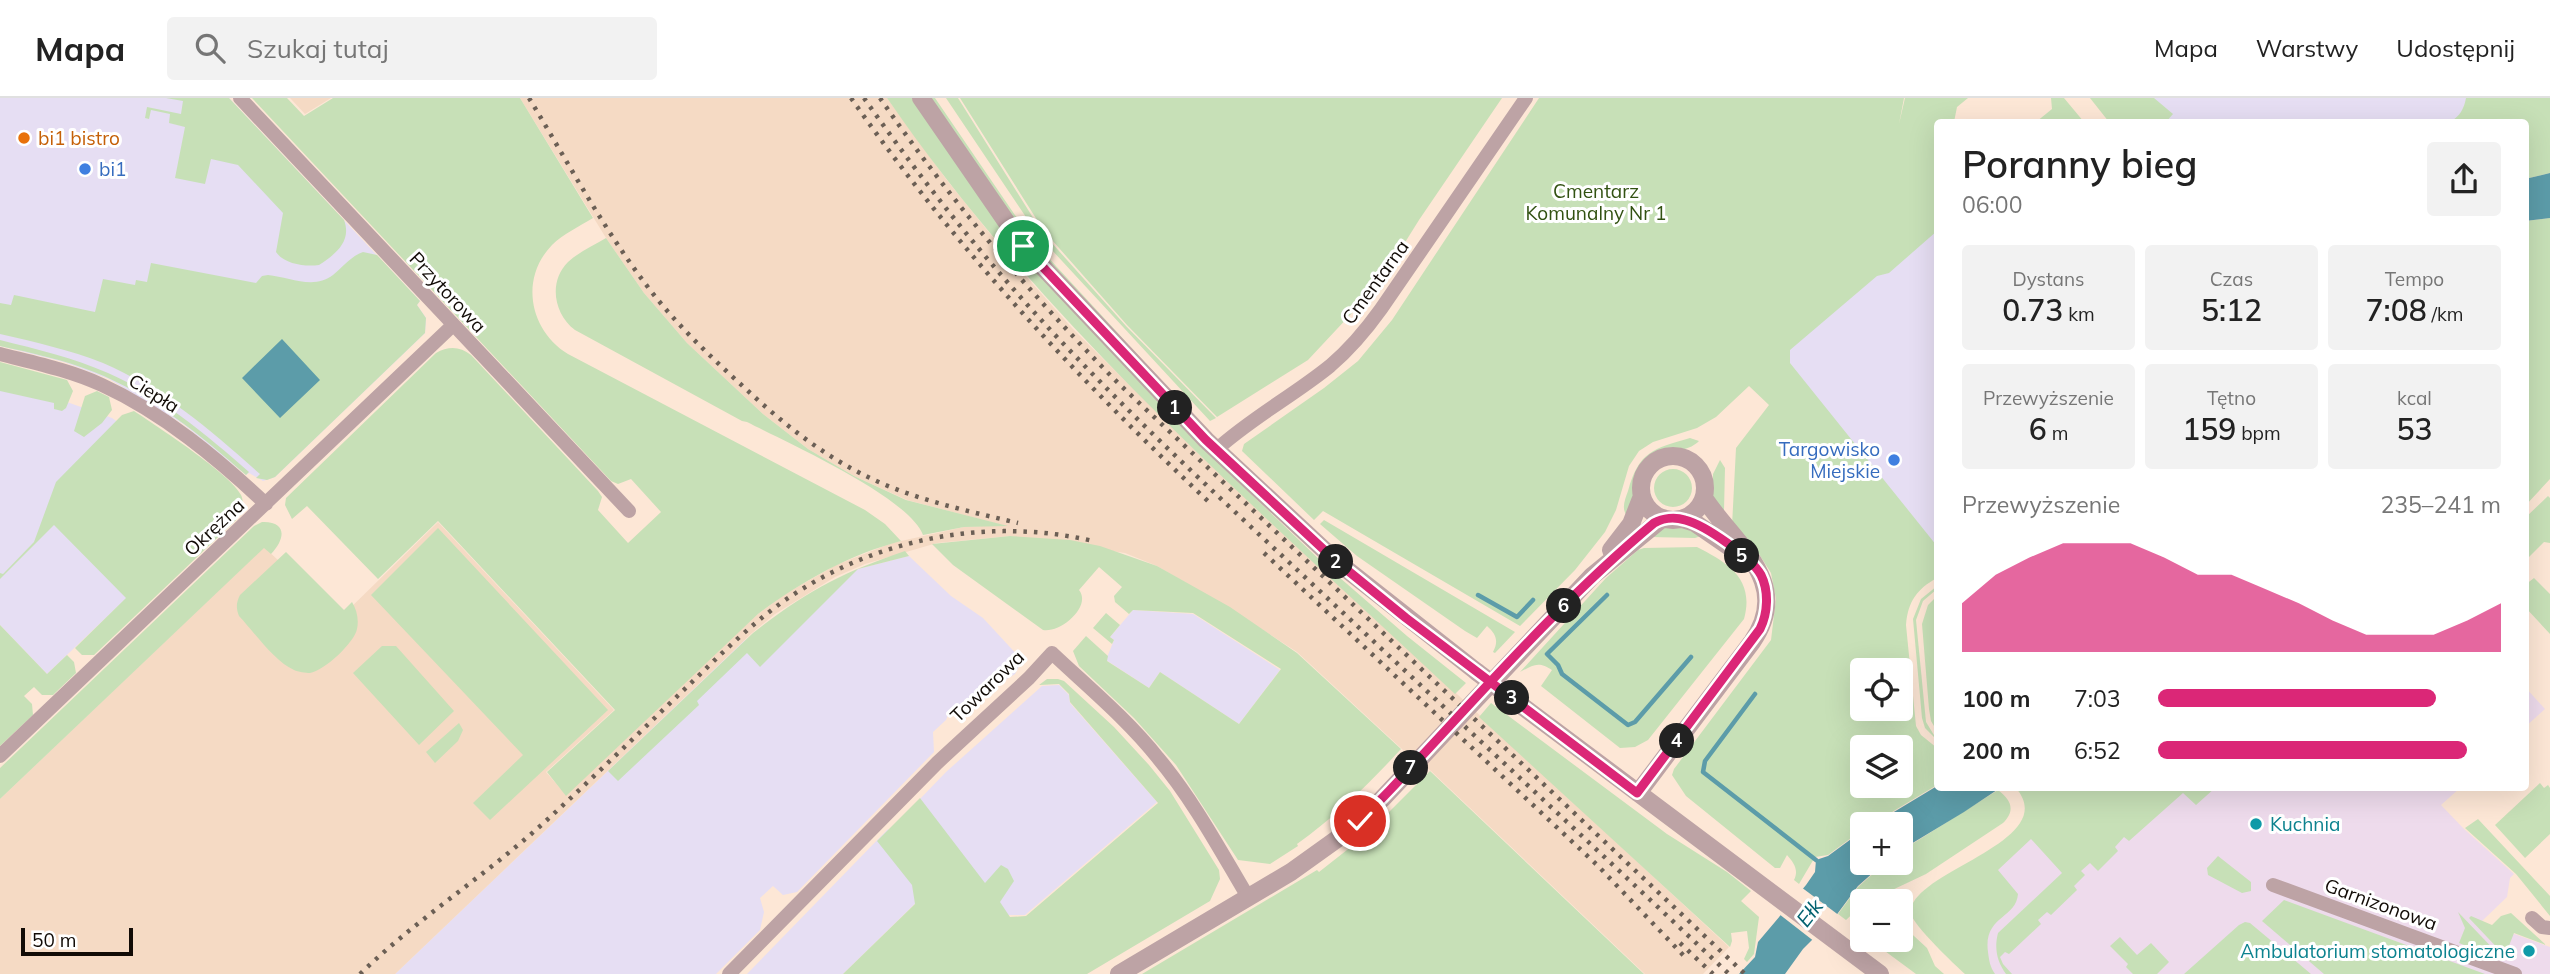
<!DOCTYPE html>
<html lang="pl">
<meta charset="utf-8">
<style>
body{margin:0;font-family:Mulish,sans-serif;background:#f2f2f2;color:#222;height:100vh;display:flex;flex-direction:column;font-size:26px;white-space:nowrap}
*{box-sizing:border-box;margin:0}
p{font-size:23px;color:#767676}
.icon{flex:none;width:38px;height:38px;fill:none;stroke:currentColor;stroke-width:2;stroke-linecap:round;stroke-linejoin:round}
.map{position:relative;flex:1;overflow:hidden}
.sheet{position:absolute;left:1934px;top:21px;width:595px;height:672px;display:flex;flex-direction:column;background:#fff;border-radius:7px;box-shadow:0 7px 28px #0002}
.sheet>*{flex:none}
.tools{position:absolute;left:1850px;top:560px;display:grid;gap:14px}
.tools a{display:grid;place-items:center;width:63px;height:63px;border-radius:7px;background:#fff;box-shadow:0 7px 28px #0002;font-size:35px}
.scale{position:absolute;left:21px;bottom:18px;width:112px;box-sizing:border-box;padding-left:7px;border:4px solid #110b06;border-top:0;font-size:19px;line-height:24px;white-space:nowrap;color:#110b06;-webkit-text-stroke:5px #fff;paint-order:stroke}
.pin{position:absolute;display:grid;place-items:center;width:60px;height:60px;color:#fff;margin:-30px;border:4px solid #fff;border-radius:50%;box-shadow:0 2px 7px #0007}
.km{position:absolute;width:35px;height:35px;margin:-18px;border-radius:50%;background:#222;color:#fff;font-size:19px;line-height:35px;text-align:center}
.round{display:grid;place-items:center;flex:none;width:74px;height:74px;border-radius:7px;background:#f2f2f2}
.summary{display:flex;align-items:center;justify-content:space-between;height:119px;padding:0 28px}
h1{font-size:38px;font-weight:600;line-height:52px}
.figures{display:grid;grid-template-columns:repeat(3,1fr);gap:10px;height:119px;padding:7px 28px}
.figures div{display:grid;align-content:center;border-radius:7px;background:#f2f2f2;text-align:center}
.figures b{font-size:30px;font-weight:600}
.figures small{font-size:19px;font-weight:400}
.figures p{font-size:19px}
.chart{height:196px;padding:14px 28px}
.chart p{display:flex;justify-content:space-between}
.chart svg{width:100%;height:126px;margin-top:7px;fill:#db2777;opacity:.7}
ul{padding:0 28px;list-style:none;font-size:23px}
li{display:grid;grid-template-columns:112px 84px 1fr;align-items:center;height:52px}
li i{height:18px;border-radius:9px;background:#db2777}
header{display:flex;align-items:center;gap:42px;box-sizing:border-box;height:98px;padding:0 35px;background:#fff;border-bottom:2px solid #e0e0e0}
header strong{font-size:33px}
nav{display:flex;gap:38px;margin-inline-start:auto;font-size:24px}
.search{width:490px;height:63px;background:#f2f2f2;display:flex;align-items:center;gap:18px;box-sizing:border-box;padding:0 24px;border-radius:7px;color:#767676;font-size:26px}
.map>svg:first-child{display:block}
.commercial{fill:#e6def3}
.built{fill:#f5dac4}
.medical{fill:#eedbec}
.green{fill:#c7e0b7;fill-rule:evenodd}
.water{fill:#5c9ca9}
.pier{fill:#fde7d6}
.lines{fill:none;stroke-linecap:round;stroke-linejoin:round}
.stream{stroke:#5c9ca9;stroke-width:4.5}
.minor{stroke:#bda3a5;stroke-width:14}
.tertiary{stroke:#bda3a5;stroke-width:18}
.rail{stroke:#6b5f55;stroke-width:4.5;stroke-dasharray:3.5 7;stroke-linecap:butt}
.tertiary-bridge{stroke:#bda3a5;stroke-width:18}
.route-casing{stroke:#fff;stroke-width:14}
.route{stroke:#db2777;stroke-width:9}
.food-dot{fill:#e8710a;stroke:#fff;stroke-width:2.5}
.shop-dot{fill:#3f7fe0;stroke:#fff;stroke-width:2.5}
.culture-dot{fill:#0f9aa8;stroke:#fff;stroke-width:2.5}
.labels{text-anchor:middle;stroke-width:6;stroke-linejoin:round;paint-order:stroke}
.food-label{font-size:19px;fill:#c56008;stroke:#fff;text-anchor:start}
.shop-label{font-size:19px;fill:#366cbe;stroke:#fff;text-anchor:start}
.park-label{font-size:19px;fill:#325212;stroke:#fff}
.street-label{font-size:19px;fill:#110b06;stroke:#fff}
.culture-label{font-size:19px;fill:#0d838f;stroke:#fff;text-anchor:start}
.water-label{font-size:21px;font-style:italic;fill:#046371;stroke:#fff}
</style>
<header>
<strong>Mapa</strong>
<div class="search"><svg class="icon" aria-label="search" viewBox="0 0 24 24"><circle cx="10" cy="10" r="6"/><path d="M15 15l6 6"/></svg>Szukaj tutaj</div>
<nav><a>Mapa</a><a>Warstwy</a><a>Udostępnij</a></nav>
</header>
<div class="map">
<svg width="2550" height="876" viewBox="0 0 2550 876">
<rect width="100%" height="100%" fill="#fde7d6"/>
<path class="commercial" d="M0 0H229L420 203 417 207 426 220 425 235 275 379 263 383 249 375 246 377 183 326 109 281 64 264 0 248Z
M2098 0H2483L2477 24H2118Z
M1937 114V465L1768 259Z
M0 286 33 292 112 320 208 387V422L47 576 0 527Z
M909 458 951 498 983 520 1022 562 1015 576 948 617 946 622 933 634 934 654 797 794 783 797 773 788 760 800 764 814 760 832 716 876H395L744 543 858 471Z
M1133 512 1193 516 1280 572 1239 626 1160 574 1149 590 1106 562 1114 542 1110 539Z
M1059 587 1069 597 1070 605 1157 704 1025 817H1005L919 702 946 674 1042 588Z
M888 731 932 789 843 876H747Z"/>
<path class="built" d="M290 0H331L305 16Z
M520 0H887L946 81 1008 158 1072 230 1200 357 1729 849 1703 876H1645L1431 673 1403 652 1297 554 1229 510 1157 468 1125 455 1010 438 937 445 865 466 835 479 775 516 752 535 395 876H0V701L264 449 340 520 438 424 614 612 546 674 566 697 712 558 758 516 787 495 836 467 892 445 964 429 1002 427 907 402 854 378 808 351 763 316 687 245 644 195 606 140Z"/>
<path class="medical" d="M2525 589 2545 611 2525 629Z
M2077 690H2460L2441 707 2464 731 2514 776 2510 780 2507 799 2481 824 2550 849V876H1980L1929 827Z"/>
<path class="green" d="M166 0H229L344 122C352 143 336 156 319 167 305 169 284 166 276 154L283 115 238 67 211 61 205 86 175 80 185 29 169 25 170 16 151 12 149 21 145 20 147 9 181 16 183 3Z
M252 0H287L304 18 333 0H520L593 120C580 128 563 136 552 147 519 181 530 233 568 256L865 412 885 426 901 443C848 457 801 484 758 516L566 698 547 674 615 612 438 423 378 481 307 408 292 421 285 407 286 400 436 255C448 248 460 248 471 257L598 393 602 399 598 412 628 445 661 414 631 381 618 386 611 383Z
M887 0H912L1018 153 1226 372 1324 466 1407 538 1466 585 1455 596C1255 408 1044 228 887 0Z
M931 0H935L1032 142 1212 337 1029 144Z
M946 0H958L1042 134 1126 228 1216 320 1210 323 1038 137Z
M960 0H1502L1419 122 1379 186 1308 262 1217 319 1127 227 1044 133Z
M1539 0H1904L1899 26 1905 0H1968L1957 9 1954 24H1937V133L1889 175 1877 178 1790 252V265L1937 448V480C1917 491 1908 503 1906 527L1916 628 1921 637 1937 650V687L1872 726H1862V732L1828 757 1815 759 1799 786 1794 782C1799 772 1794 765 1787 757L1780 770H1775L1686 698 1672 677 1674 671 1771 542 1776 501 1771 475 1757 453 1732 428 1736 350 1769 307 1749 288 1716 319 1697 330 1653 344 1639 353 1629 368 1616 412 1605 434 1575 472 1520 528 1323 413 1314 422 1242 353 1244 346 1324 290 1358 263 1392 222ZM1862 572H1900V611H1862ZM1862 649H1900V688H1862Z
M2051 0H2064L2084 24H2036L2052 11Z
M2090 0H2154L2173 16 2166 24H2109Z
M2466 0H2550V75L2525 81V24H2450C2460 18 2464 11 2466 0Z
M2550 120V381L2525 408V123Z
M606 140 644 195 687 245 763 316 808 351 854 378 906 402 1008 428 964 429 923 437C909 399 786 344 747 324L742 323 575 232C554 216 548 184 568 164 579 154 594 147 606 140Z
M363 154 377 157 420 203 417 207 426 220 425 235 275 379 267 382 256 380 260 376C213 334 162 290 103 265 70 252 35 244 0 236V205L11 207 14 197 95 214 103 181 135 187 136 182 147 184 151 165 256 185 262 178 268 177C289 179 314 192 333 177 343 169 351 158 363 154Z
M0 242C36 251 74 260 108 275 160 298 207 337 249 374L246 377C202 338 150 296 94 274 64 262 32 255 0 248Z
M0 264 67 282 73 293 66 310 62 313 54 311V305L0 293Z
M97 293 109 299 112 312 102 325 84 339 74 333 85 298Z
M134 313C155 327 232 377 241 397 245 406 242 414 236 422L94 557H82L75 550 126 500 54 427 0 481V475L3 476 34 444 56 384 122 317Z
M1690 340 1699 343C1680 362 1653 341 1638 375 1635 383 1636 390 1635 397 1634 405 1630 412 1627 418 1621 410 1625 402 1628 393 1639 353 1653 351 1690 340Z
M1720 362 1725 370 1724 413 1712 402 1713 376Z
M1654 390a19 19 0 1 1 38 0a19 19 0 1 1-38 0Z
M2548 398 2550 400V445L2544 444 2526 462 2525 420Z
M1324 422 1515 534 1495 555 1493 554C1499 543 1496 536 1487 528L1477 540 1465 533 1357 458 1320 426Z
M262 424C288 423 285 442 271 456L264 450 0 701V670L254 428Z
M1668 427 1682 428 1701 438 1695 440 1651 439Z
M438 430 608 612 490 722 473 705 523 657 371 497Z
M1010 438 1070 442 1100 448 1157 468 1230 509 1297 555 1401 651C1369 686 1336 718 1297 746L1298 748 1270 766 1238 762 1176 667 1134 620 1079 568 1073 553 1086 538 1108 558 1107 563 1149 590 1160 574 1239 626 1281 571 1193 515 1133 512 1129 516 1115 504 1114 498 1122 489 1099 469 1079 492C1092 508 1061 535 1043 532L953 467 932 446Z
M1697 449C1728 465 1755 481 1744 521L1648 642 1635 649 1620 650 1541 588 1552 572C1538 562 1532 568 1520 574L1606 480 1638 452 1644 450Z
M905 453 909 458 858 471 760 569 747 555 697 603 699 607 618 683 608 673 753 535C805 494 843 474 905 453Z
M286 454 344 512 352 504C357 512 359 522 357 531 355 544 324 573 310 575 306 575 298 574 294 572 275 564 254 534 239 518 236 510 236 505 240 497Z
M2534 480 2550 496V536L2525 509V487Z
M1937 488V491L1923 503 1916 522 1926 624 1937 642 1925 630 1922 620 1913 521 1921 501Z
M1937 498V633L1931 623 1929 611 1922 526 1928 507Z
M1106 515 1120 527 1110 539 1114 542 1112 546 1093 530Z
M0 527 47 576 67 557 74 564 76 575 53 597H42L34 589 24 598 32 606 33 617 0 648Z
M382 548H396L454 613 419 647 353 575Z
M1047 581H1058L1064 583 1114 629 1149 667 1170 693 1219 772 1220 781 1210 803 1087 876H843L915 806 912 787 877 743 920 700 985 785 1001 767 1008 771 1014 783 1000 804 1010 819 1026 818 1158 705 1070 604 1069 596 1059 586 1039 587Z
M1491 605 1667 736 1727 774 1751 793 1741 803 1759 819 1754 856 1747 864 1744 861 1749 850 1747 833 1731 835 1732 843 1730 849 1479 619Z
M459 625 463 632 458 643 435 665 426 654Z
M1430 673 1644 876H1142L1317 772 1319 774 1366 737Z
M2540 685 2544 690 2548 687 2550 690V736L2525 760 2495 727Z
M2016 690H2215L2196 707 2183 695 2129 743 2124 739 2115 749 2118 753 2098 773 2090 765 2081 773 2085 777 2074 788 2077 792 2051 817 2047 814 2038 822 2041 826 2009 856 2005 854 2000 859 2003 866 2012 876H2006C1997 864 1994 850 1998 835L2062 775 2031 741 1998 772 2018 796C2016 821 1983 818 1988 854 1989 862 1990 869 1995 876H1965C1955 867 1913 827 1911 816 1906 774 2063 745 2016 690Z
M1998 692C2011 702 2016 712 2003 725L1926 776 1869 803H1862V807L1846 822 1838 816 1858 789 1885 765H1900L1901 753Z
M2478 721 2550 798V818L2516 776 2465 730Z
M2218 758 2251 784V793L2242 795 2208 777 2207 770Z
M2284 802 2485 876H2324L2262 823Z
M2458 814 2502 860 2501 862 2459 845 2465 830Z
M2511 815 2546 847 2514 835 2505 858 2469 820 2471 818 2492 827 2501 818Z
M2245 824 2250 825 2311 876H2184L2239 827Z
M1901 826 1927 850 1935 868 1944 876H1916L1870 842H1900Z
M2120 839 2137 857 2151 845 2169 864 2157 876H2133L2126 869 2128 866 2110 848Z"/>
<path class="water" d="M2550 75V120L2525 123V81Z
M282 241 320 282 280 320 242 280Z
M1937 688V690H2000L1964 714 1901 752 1900 726H1874Z
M1862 733V765H1884L1858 788 1835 819 1803 851 1785 876H1739L1755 859 1758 844 1806 787 1815 774 1816 762 1828 758Z"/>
<path class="pier" d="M1801 789 1840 818 1815 844 1779 816Z"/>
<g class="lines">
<path class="stream" d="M1478 497 1517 519 1533 502
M1607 497 1547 556 1558 567 1562 576 1628 627 1635 624 1691 559
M1755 596 1705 663 1703 674 1816 762"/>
<path class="minor" d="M240 0 629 413
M0 256C35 265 69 272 102 287 163 315 217 360 266 406
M1216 352C1251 320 1293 298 1330 268 1350 251 1366 232 1381 211L1526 0
M0 658 453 227
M2273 787 2515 876
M2532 820 2542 829 2550 830
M729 876 937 665 1029 580 1052 555C1088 589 1127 621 1158 660 1194 703 1220 752 1248 799"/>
<path class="tertiary" d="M921 0 1023 148 1206 342 1336 463 1477 574
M1641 390a32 32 0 1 1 64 0a32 32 0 1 1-64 0Z
M1682 421 1695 425 1737 454
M1611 452 1631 426 1642 398
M1502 593 1880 876
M1638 695 1752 544C1794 484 1734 446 1704 400
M1119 876 1291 774 1344 736 1382 701 1592 478 1663 420"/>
<path class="rail" d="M529 0C569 66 606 136 654 197 682 232 714 262 747 292 787 329 830 363 881 385 925 404 972 414 1018 425
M851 0C958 153 1075 278 1210 405
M864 0C929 93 1001 182 1080 263 1153 339 1231 410 1308 482 1448 613 1589 744 1729 876
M880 0C950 102 1031 197 1118 285L1745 876
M1264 455 1596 766
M1601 771 1684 858
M1680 845 1713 876
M360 876C419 819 488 776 548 721 596 677 643 631 690 586 719 558 748 529 781 505 871 441 986 418 1093 443"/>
<path class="tertiary-bridge" d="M1477 574 1502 593"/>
</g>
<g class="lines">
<g class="route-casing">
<path id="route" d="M1023 148 1206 342 1336 463 1406 520 1637 695 1760 531C1768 515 1769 493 1761 477 1751 459 1705 427 1685 422 1675 419 1663 420 1654 425 1558 505 1476 601 1390 692L1360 723"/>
</g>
<use href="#route" class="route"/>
</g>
<circle class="food-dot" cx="24" cy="40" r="7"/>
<g class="shop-dot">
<circle cx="85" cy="71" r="7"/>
<circle cx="1894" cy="362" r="7"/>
</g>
<g class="culture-dot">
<circle cx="2256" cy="726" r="7"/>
<circle cx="2529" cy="853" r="7"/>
</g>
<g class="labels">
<g class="food-label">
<text x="38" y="47">bi1 bistro</text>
</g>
<g class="shop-label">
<text x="99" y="78">bi1</text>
<text x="1880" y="358" text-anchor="end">Targowisko<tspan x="1880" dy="22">Miejskie</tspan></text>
</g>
<g class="park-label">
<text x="1596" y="100">Cmentarz<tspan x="1596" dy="22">Komunalny Nr 1</tspan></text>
</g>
<g class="street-label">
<text transform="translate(1375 184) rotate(-54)" y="7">Cmentarna</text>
<text transform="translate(448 194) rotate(47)" y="7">Przytorowa</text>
<text transform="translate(154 295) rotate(32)" y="7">Ciepła</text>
<text transform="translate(214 429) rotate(-43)" y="7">Okrężna</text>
<text transform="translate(987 588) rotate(-44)" y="7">Towarowa</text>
<text transform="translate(2381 806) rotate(20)" y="7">Garnizonowa</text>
</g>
<g class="culture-label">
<text x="2270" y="733">Kuchnia</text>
<text x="2515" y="860" text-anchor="end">Ambulatorium stomatologiczne</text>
</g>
<g class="water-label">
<text transform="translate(1810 815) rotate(-52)" y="7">Ełk</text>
</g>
</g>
</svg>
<div class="tools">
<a><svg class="icon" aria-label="locate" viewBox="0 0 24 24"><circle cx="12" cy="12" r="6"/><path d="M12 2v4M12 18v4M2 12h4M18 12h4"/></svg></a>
<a><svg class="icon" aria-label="layers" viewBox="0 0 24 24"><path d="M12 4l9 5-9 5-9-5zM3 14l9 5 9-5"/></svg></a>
<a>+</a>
<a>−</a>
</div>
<div class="scale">50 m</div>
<div class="pin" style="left:1023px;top:148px;background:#1e9e55"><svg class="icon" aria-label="arrive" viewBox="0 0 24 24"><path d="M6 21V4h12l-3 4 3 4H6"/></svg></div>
<div class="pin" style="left:1360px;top:723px;background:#d93025"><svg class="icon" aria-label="check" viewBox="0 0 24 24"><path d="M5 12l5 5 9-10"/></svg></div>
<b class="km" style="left:1175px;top:310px">1</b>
<b class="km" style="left:1336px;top:464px">2</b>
<b class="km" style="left:1512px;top:600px">3</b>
<b class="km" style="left:1677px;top:643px">4</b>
<b class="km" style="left:1742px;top:458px">5</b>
<b class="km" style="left:1564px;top:508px">6</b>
<b class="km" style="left:1411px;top:670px">7</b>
<section class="sheet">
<div class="summary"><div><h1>Poranny bieg</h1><p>06:00</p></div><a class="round"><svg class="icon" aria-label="share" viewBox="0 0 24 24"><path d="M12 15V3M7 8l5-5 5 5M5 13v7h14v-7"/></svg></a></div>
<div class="figures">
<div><p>Dystans</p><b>0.73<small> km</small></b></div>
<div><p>Czas</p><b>5:12</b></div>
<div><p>Tempo</p><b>7:08<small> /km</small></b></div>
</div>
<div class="figures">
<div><p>Przewyższenie</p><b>6<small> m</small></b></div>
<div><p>Tętno</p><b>159<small> bpm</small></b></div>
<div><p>kcal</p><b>53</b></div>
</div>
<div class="chart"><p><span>Przewyższenie</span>235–241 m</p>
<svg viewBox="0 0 160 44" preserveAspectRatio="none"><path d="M0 44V27L10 17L20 11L30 6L40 6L50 6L60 11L70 17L80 17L90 22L100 27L110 33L120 38L130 38L140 38L150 33L160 27V44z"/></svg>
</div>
<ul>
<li><b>100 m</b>7:03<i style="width:81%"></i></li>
<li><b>200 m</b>6:52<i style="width:90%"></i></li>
</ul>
</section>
</div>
